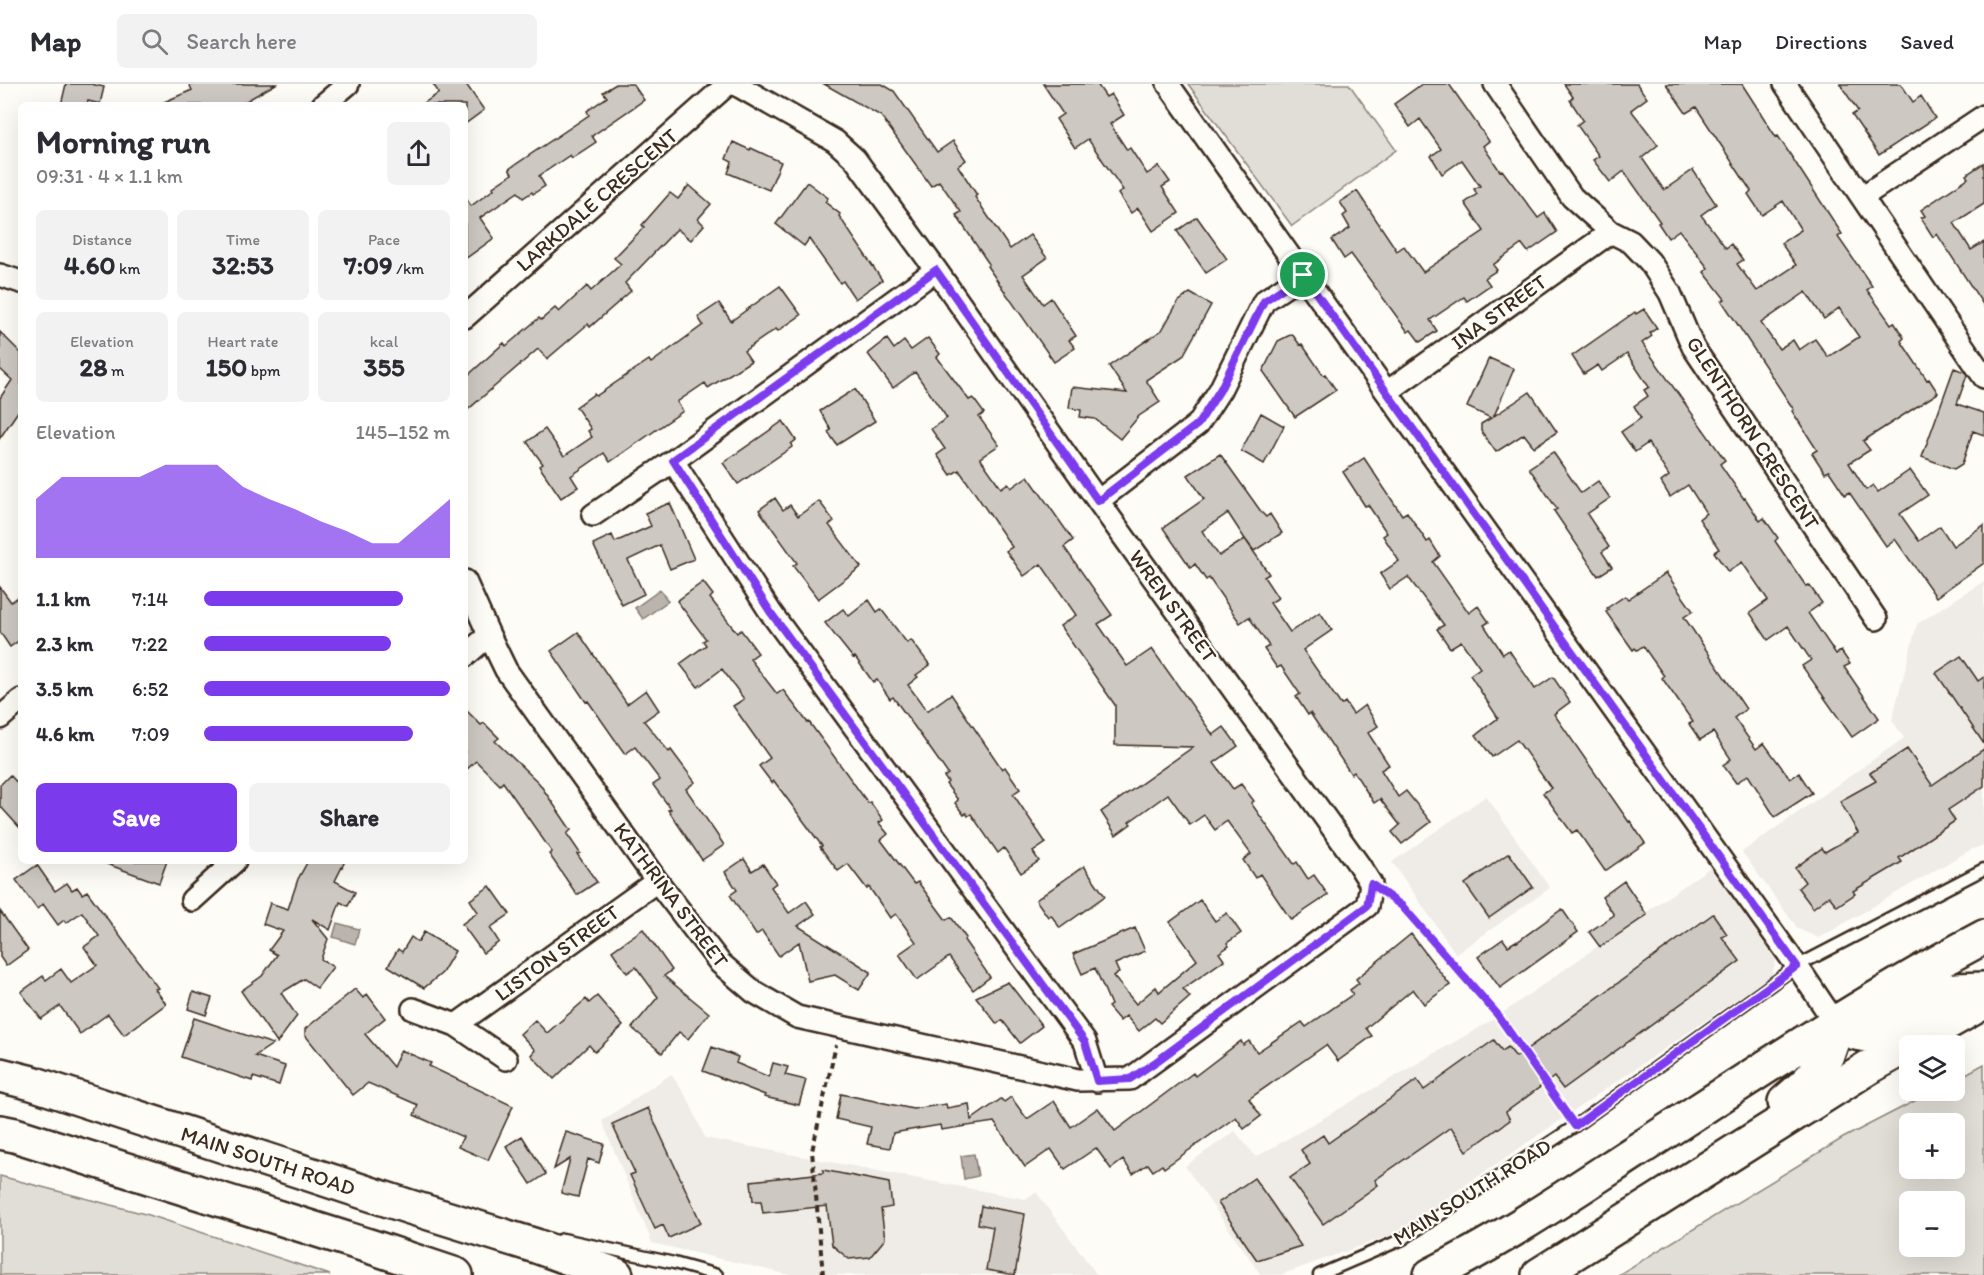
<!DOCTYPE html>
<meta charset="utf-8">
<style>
body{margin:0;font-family:Itim,sans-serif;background:#f2f2f3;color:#2b2b33;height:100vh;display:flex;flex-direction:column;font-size:22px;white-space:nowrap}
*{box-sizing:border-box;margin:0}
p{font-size:20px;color:#7c7c81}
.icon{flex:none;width:33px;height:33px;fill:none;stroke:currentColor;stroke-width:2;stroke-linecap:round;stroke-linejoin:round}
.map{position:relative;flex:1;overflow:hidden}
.side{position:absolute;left:18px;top:18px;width:450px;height:762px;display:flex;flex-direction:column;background:#fff;border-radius:9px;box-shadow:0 6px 24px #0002}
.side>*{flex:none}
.tools{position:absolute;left:1899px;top:951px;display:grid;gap:12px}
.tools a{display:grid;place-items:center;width:66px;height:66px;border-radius:9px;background:#fff;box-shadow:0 6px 24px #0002;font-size:30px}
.pin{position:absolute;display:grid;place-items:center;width:51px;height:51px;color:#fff;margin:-26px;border:3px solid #fff;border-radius:50%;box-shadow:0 2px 6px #0007}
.round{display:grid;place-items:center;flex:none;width:63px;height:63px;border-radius:9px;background:#f2f2f3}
.summary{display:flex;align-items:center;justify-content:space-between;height:102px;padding:0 18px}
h1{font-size:33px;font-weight:800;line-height:45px}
.figures{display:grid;grid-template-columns:repeat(3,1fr);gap:9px;height:102px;padding:6px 18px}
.figures div{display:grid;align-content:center;border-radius:9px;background:#f2f2f3;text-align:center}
.figures b{font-size:26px;font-weight:800}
.figures small{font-size:16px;font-weight:400}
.figures p{font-size:16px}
.chart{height:168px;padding:12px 18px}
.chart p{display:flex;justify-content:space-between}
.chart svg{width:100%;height:108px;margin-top:6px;fill:#7c3aed;opacity:.7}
.cta{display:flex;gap:12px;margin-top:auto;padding:12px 18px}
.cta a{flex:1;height:69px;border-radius:9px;background:#7c3aed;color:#fff;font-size:24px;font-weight:800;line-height:69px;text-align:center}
.cta a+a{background:#f2f2f3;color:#2b2b33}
ul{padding:0 18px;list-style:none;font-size:20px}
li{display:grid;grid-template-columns:96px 72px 1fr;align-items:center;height:45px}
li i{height:15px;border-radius:8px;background:#7c3aed}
header{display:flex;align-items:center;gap:36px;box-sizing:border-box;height:84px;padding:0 30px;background:#fff;border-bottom:2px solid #e1e1e2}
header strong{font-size:28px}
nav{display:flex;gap:33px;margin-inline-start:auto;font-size:21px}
.search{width:420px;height:54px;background:#f2f2f3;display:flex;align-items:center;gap:15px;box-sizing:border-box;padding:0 21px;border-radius:9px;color:#7c7c81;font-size:22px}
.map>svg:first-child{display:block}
.built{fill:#efece7}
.green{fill:#e1ded7;stroke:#8e847a;stroke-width:1.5;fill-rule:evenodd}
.water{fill:#bbb4ad;stroke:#887d74;stroke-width:1.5}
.building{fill:#cdc8c2;stroke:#3b2a1e;stroke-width:1.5;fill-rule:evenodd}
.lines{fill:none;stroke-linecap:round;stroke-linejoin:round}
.service-casing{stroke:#3b2a1e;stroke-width:15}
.minor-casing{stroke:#3b2a1e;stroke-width:26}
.trunk-casing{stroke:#3b2a1e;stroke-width:38}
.path{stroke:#3b2a1e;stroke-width:4;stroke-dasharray:6 4.5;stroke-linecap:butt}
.service{stroke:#fdfcf7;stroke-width:10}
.minor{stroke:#fdfcf7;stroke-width:21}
.trunk{stroke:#fdfcf7;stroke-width:33}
.route-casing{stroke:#fff;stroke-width:12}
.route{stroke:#7c3aed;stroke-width:8}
.labels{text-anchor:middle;stroke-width:4.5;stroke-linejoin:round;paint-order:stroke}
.street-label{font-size:21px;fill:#3b2a1e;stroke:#fdfcf7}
</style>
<header>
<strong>Map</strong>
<div class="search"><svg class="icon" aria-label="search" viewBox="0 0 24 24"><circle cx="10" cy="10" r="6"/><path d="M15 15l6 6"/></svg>Search here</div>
<nav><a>Map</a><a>Directions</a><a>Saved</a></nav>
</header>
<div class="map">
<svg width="1984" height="1191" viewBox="0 0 1984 1191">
<rect width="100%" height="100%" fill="#fdfcf7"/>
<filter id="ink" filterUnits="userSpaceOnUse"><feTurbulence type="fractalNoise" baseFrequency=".0167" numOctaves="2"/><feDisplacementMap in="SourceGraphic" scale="12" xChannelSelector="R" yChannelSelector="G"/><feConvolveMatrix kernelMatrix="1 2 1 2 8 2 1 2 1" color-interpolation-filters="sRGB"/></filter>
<g filter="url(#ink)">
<path class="built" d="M1984 497V761L1970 766 1819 854 1798 845 1742 768 1904 654 1892 636 1917 540Z
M1486 712 1550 804 1456 870 1392 778Z
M1712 782 1777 872 1772 891 1394 1150 1280 1191H1261L1185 1082 1235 1047 1256 1073 1494 935Z
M671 990 689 1017 705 1054 1025 1115 1036 1108 1097 1191H790L652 1159 602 1037Z"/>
<path class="green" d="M1188 0H1349L1396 66 1292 142Z
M1984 980V1191H1618L1843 1054 1934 1007 1954 1006 1955 996ZM1910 1040H1954V1084H1910ZM1910 1118H1954V1162H1910Z
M0 1092 149 1131 330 1191H0Z"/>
<path class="water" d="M660 506 668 517 643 535 635 524Z
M337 839 359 845 355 860 333 853Z
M974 1070 978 1092 964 1095 961 1072Z"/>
<path class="building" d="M66 0H91L104 3 100 20 88 17 87 21H61Z
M189 0H276L239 21H157L192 6Z
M433 0H466L484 26 465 40V21H421L439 9Z
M616 0H633L644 16 592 52 596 58 572 74 570 71 539 92 545 102 533 110 532 108 523 114 518 108 480 134 494 154 465 175V113L471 122 494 105 493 103 512 90 509 85 589 31 587 27 607 13 603 8Z
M824 0H882L894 7 937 68 953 57 966 76 958 82 977 111 975 113 1010 165 1030 151 1047 174 1023 191 1043 220 1051 214 1076 252 1069 256 1075 264 1054 278 987 182 989 180 956 131 961 128 939 97 931 102 881 32Z
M1043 0H1097L1106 13 1111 10 1124 31 1110 40 1127 66 1130 64 1147 90 1159 82 1170 98 1162 103 1179 129 1153 147 1138 124 1131 129 1118 110 1123 106 1088 55 1075 64 1056 35 1063 30Z
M1422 0H1449L1489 57 1483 62 1500 87 1502 86 1538 134 1545 129 1557 148 1528 168 1522 160 1493 181 1497 186 1485 194 1490 201 1467 217 1464 213 1430 236 1437 247 1420 258 1411 246 1408 248 1351 170 1344 175 1332 156 1350 144 1343 132 1347 129 1340 118 1357 107 1397 167 1404 162 1423 188 1484 147 1465 119 1477 110 1474 105 1480 102 1462 76 1442 90 1431 72 1441 65 1420 35 1410 43 1394 20Z
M1564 0H1637L1647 14 1631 26 1658 61 1642 74 1664 106 1693 86 1716 120 1701 131 1726 164 1731 160 1743 176 1737 180 1757 207 1796 181 1781 159 1801 146 1783 117 1762 131 1748 110 1751 107 1696 23 1686 29 1666 0H1742L1776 53 1778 52 1795 78 1842 150 1838 153 1872 202 1867 206 1891 240 1894 238 1904 254 1901 257 1927 296 1929 295 1938 309 1863 357 1870 366 1849 379 1866 406 1873 401 1878 408 1910 386 1928 411 1900 430 1919 457 1940 442 1953 462 1984 441V479L1936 513 1895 455 1886 462 1849 408 1845 411 1829 387 1825 389 1812 369 1817 366 1792 327 1794 326 1722 217 1725 215 1704 188 1708 184 1679 146 1668 154 1658 139 1660 138 1624 87 1610 98 1593 76 1599 72 1577 41 1583 36 1570 16 1573 13ZM1806 208 1824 235 1839 224 1859 253 1828 273 1815 255 1799 266 1793 256 1779 265 1761 239Z
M1840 0H1901L1913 18 1921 12 1935 34 1879 71 1852 31 1858 27Z
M733 58 750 66 751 64 781 78 769 106 728 89 732 78 726 75Z
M1984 79V120L1954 139 1971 166 1984 158V222L1937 150 1933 153 1921 134 1925 132 1921 126 1968 94 1966 91Z
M807 98 828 114 825 118 840 130 839 132 882 196 855 215 843 197 840 199 809 155 804 162 776 140Z
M689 101 711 120 698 135 704 141 691 156 677 145 625 199 631 207 590 243 588 240 547 275 538 265 465 328V294L504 259 506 262 539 234 541 236 555 224 559 228 587 202 591 207 621 180 614 174 644 143 642 141 670 109 678 115Z
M1197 133 1227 175 1206 189 1177 147Z
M780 202 801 231 778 247 776 245 744 267 751 277 708 304 705 299 677 318 683 327 610 378 604 369 571 392 578 403 561 414 539 382 543 380 527 358 545 345 564 372 592 353 588 347 591 345 576 323 594 310 596 312 649 276 651 279 703 241 698 233 719 219 731 237Z
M1190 209 1211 221 1183 272 1146 296 1160 318 1139 332 1120 355 1095 335 1080 333 1081 326 1069 324 1072 303 1127 309 1109 282 1162 246 1178 218Z
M1644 225 1657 244 1650 249 1652 252 1642 259 1725 376 1720 380 1744 415 1745 414 1760 437 1764 434 1778 454 1775 457 1806 502 1809 501 1822 519 1808 529 1836 570 1841 567 1850 580 1844 583 1879 634 1852 653 1802 582 1811 576 1788 542 1768 556 1750 529 1768 516 1742 478 1728 488 1714 468 1719 465 1699 435 1706 429 1688 401 1670 413 1661 398 1669 392 1648 359 1635 368 1621 348 1641 334 1634 322 1648 312 1644 306 1649 303 1627 270 1602 287 1598 281 1584 290 1572 272 1635 228 1636 230Z
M0 248 21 269V323L0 354V314L12 296 0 285Z
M1292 250 1300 261 1302 260 1323 291 1325 290 1336 306 1295 333 1263 287 1278 257Z
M928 254 940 270 937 273 969 316 973 314 984 329 979 333 999 361 980 374 1001 404 1008 399 1011 404 1028 392 1073 456 1064 463 1112 531 1098 540 1127 582 1152 565 1213 651 1224 643 1238 662 1214 679 1233 705 1241 700 1254 717 1251 719 1294 780 1297 778 1308 795 1314 791 1328 811 1291 836 1260 790 1255 794 1243 776 1251 770 1227 737 1215 746 1204 731 1190 741 1168 710 1129 738 1131 740 1116 751 1101 728 1193 663 1115 661V621L1060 542 1076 531 1041 480 1024 492 1006 467 1012 463 959 386 951 391 937 371 945 365 931 345 947 334 915 288 893 304 868 270 887 255 894 265 904 257 911 266Z
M1489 274 1514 285 1494 332 1530 308 1557 348 1534 363 1524 350 1496 368 1481 347V340L1491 334 1467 323Z
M1954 284 1965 288 1967 291 1957 320 1984 329V351L1973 347 1962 380 1954 385 1922 373Z
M855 305 875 337 837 361 828 348 831 346 820 327Z
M1261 329 1284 342 1264 380 1241 367Z
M783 337 796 356 791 360 792 363 738 400 723 379Z
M1553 368 1581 409 1598 397 1610 414 1587 430 1609 463 1602 468 1612 483 1598 492 1554 427 1557 425 1529 384Z
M1220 370 1262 429 1266 433 1270 430 1282 449 1254 467 1245 455 1269 490 1264 493 1278 514 1270 519 1290 548 1320 528 1332 546 1303 566 1341 621 1345 618 1353 630 1365 621 1378 642 1368 649 1389 681 1381 686 1398 713 1406 707 1431 738 1402 760 1392 748 1400 741 1380 715 1374 719 1354 688 1351 690 1310 629 1308 631 1296 613 1300 610 1281 582 1277 584 1264 565 1269 562 1249 533 1240 539 1209 494 1206 496 1195 480 1191 484 1163 444 1204 415 1188 391ZM1228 429 1245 455 1219 472 1202 447Z
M1364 374 1402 431 1407 428 1427 458 1430 456 1440 472 1433 478 1469 529 1478 522 1489 538 1484 541 1503 570 1509 566 1535 605 1553 593 1570 618 1554 630 1629 738 1630 737 1645 759 1605 787 1577 746 1572 749 1543 709 1551 704 1517 656 1492 673 1476 651 1498 634 1470 591 1480 584 1461 557 1450 564 1437 545 1444 541 1408 493 1390 505 1380 490 1399 477 1383 452 1387 449 1368 421 1365 422 1343 388Z
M775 414 783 426 790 421 798 432 819 417 834 437 829 441 861 483 818 515 793 482 797 479 759 426Z
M670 419 694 475 670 485 660 461 628 476 644 510 622 521 593 460 612 451 615 458 651 442 645 429Z
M1666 489 1693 527 1684 533 1746 625 1734 634 1756 665 1764 659 1790 695 1799 689 1812 709 1775 733 1748 691 1736 699 1723 681 1731 675 1713 648 1700 656 1689 640 1693 638 1662 594 1664 592 1643 562 1637 566 1635 564 1633 566 1606 528 1609 526 1607 524 1625 512 1628 515Z
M703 498 713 511 710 514 737 549 741 546 758 569 750 575 777 610 783 606 808 639 809 638 868 719 870 718 883 736 879 739 888 750 881 756 914 800 918 798 946 836 951 833 966 854 964 856 990 893 973 906 949 873 917 896 899 870 916 858 896 830 890 834 869 803 867 805 848 780 838 787 820 763 822 762 774 697 772 699 759 682 770 674 733 622 744 615 722 585 698 603 680 580 706 561 703 557 706 555 677 517Z
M0 503 11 518 21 511V555L10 563 0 548Z
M869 516 877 528 881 525 907 559 911 556 930 581 916 591 918 593 908 601 927 627 951 610 1002 685 1005 683 1020 705 1013 710 1046 759 1033 768 1039 777 1021 789 1004 764 998 769 971 730 968 732 966 729 964 731 955 719 958 716 946 700 948 698 944 693 948 690 922 653 893 613 890 615 877 596 873 598 855 573 853 574 825 539 843 525 849 532Z
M578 548 627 620 646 606 659 626 644 637 669 668 671 666 695 698 686 705 724 761 702 776 668 726 671 725 653 701 660 696 635 663 625 670 588 617 586 618 551 567Z
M1961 572 1978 597 1984 593V660L1936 589Z
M465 625 481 641 484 639 499 654 495 657 539 699 571 746 567 750 580 769 577 770 597 798 577 811 549 770 552 768 503 698 500 701 476 677 465 687Z
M1907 665 1932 701 1984 665V702L1948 726 1955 737 1899 774 1902 778 1853 807 1855 810 1837 822 1829 812 1813 824 1798 804 1805 798 1795 784 1822 764 1825 768 1858 749 1840 717 1876 697 1870 689Z
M10 691 21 703V745L0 722V701Z
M1509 769 1533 803 1489 834 1465 800Z
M744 775 752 787 763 780 776 799 771 803 789 829 806 817 815 830 798 842 871 888 859 906 835 891 808 897 799 858 779 872 762 847 756 851 730 811 737 806 725 788Z
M104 777H167L159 799 104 779Z
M308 777H345L335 797 355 808 348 822 340 818 330 846 312 835 328 855 321 875 333 883 317 904 304 895 281 909 297 932 277 959 241 907 262 892 277 871 269 866 283 847 263 840 270 819 288 825 298 795Z
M37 781 55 807 67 799 72 806 77 803 82 810 87 807 158 904 155 905 166 920 124 951 108 930 80 950 60 922 41 935 21 908 43 892 46 896 61 885 71 899 97 881 84 863 99 852 82 828 66 839 64 836 58 841 43 820 37 825 16 796Z
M1084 782 1105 812 1060 844 1051 831 1048 833 1036 816Z
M1624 797 1647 831 1600 863 1589 848 1614 831 1602 813Z
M490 802 510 830 490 844 499 858 483 869 462 840 478 828 470 816Z
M1200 816 1215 837 1227 829 1241 849 1227 859 1229 862 1219 869 1224 876 1183 905 1190 913 1160 939 1155 934 1139 947 1126 932 1120 937 1108 923 1111 921 1095 884 1082 890 1073 870 1135 844 1145 867 1115 880 1119 889 1113 892 1136 920 1156 903 1159 908 1197 876 1170 838Z
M1562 825 1578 848 1500 904 1478 873 1503 855 1508 862 1516 857 1517 858Z
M0 827 28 866 6 882 0 873Z
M1713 830 1727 850 1722 853 1740 877 1563 1005 1554 993 1506 1028 1510 1036 1467 1067 1451 1043 1375 1096 1378 1101 1323 1140 1290 1094 1310 1080 1301 1066 1323 1051 1328 1059 1417 996 1424 1006 1494 956 1502 967 1508 963 1516 973Z
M643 845 672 886 664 892 709 929 688 955 679 948 662 969 632 944 658 913 636 883 627 889 612 867Z
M424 848 455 867 442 889 424 904 388 882 398 865 402 868 411 853 418 858Z
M1411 850 1450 901 1424 920 1413 905 1366 944 1372 952 1338 977 1326 961 1249 1015 1261 1032 1244 1045 1236 1033 1164 1084 1162 1081 1153 1087 1148 1080 1133 1090 1123 1076 1111 1085 1096 1064 1065 1085 1051 1065 1025 1083 994 1038 941 1046 940 1041 893 1049 890 1064 867 1060 871 1043 836 1035 841 1010 913 1025 946 1020 947 1024 969 1020 971 1036 1001 1015 1004 1018 1011 1013 1027 1035 1054 1017 1071 1043 1098 1024 1115 1047 1193 989 1195 992 1241 957 1243 961 1249 957 1257 968 1302 938 1306 943 1353 910 1350 906 1359 899 1356 895Z
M1008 898 1042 942 1020 959 1002 936 997 940 976 913Z
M355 905 363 914 367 910 385 934 365 950 393 983 401 966 431 979 429 982 513 1022 488 1076 458 1063 463 1053 414 1031 418 1021 368 999 353 1011 305 951V945Z
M193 908 212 914 206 931 188 925Z
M597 912 623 942 595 968 589 961 554 995 531 971 535 966 520 950 535 936 547 949 586 915 589 919Z
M194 934 273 960 255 972 285 982 279 1001 253 993 252 997 181 973Z
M712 963 738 973 736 979 769 993 773 979 788 983 785 991 806 996 799 1021 764 1013 765 1011 703 987Z
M648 1024 701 1139 669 1154 663 1141 655 1145 630 1091 635 1089 612 1040Z
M566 1048 604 1060 599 1079 588 1075 578 1113 561 1109 570 1075 554 1085Z
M522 1052 546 1090 531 1100 506 1062Z
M823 1086 889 1099 892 1123 881 1125 885 1155 870 1173 849 1175 832 1161 827 1122 763 1129 761 1117H753L751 1097 823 1089Z
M1254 1094 1271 1118 1301 1162 1257 1176 1218 1119Z
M981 1122 1025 1130 1015 1191 986 1186 993 1143 978 1140Z"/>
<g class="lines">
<g class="service-casing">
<path id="service" d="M557 1157 563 1155 674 1179 717 1191
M1319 1191 1403 1155 1575 1042 1797 882 1984 785"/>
</g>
<g class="minor-casing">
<path id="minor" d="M1168 0 1303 191 1797 882 1836 940
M1495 0 1572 113 1611 148 1631 158 1650 178 1670 209 1693 263 1876 535
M1785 0 1984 293
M323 21 348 0
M1862 113 1984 32
M0 191 21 198
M465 233 728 0
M1387 308 1611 148
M673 377 771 529 1085 958 1097 997
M1098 417 1198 340 1220 306 1264 217 1303 191
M593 431 673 377 936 186
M465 497 489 551 506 586 657 797 720 879 754 908 797 933 1078 996 1130 995 1367 822 1371 800 1359 781 1098 417 936 186 855 75 835 57 735 0
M465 572 489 551
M0 634 21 616
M192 816 235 777
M413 925 456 941 657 797
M456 941 506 975"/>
</g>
<g class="trunk-casing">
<path id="trunk" d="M1836 940C1851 947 1861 954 1878 949L1938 911 1956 906 1984 905
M0 991 32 999 410 1123 536 1162 616 1191
M1785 1018C1815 993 1829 980 1836 940
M0 1048 15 1051 372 1163 456 1191
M1431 1191C1502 1156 1567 1112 1633 1069 1748 995 1863 917 1984 853
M1539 1191 1869 983 1984 918"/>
</g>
<path class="path" d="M1389 813 1402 822 1497 930 1568 1031
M823 1191 812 1067 836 961"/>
<use href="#service" class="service"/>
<use href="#minor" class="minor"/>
<use href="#trunk" class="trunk"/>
</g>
</g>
<g class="lines" filter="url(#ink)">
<g class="route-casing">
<path id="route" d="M936 186 1098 417 1198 340 1220 306 1264 217 1303 191 1797 882 1575 1042 1497 930 1402 822 1371 800 1367 822 1157 977 1130 995 1097 997 1085 958 771 529 673 376Z"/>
</g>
<use href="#route" class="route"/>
</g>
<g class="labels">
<g class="street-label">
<text transform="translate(597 116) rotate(-41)" y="7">LARKDALE CRESCENT</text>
<text transform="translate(1499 228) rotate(-36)" y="7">INA STREET</text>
<text transform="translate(1753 349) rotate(57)" y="7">GLENTHORN CRESCENT</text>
<text transform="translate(1173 522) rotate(54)" y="7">WREN STREET</text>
<text transform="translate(671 811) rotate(53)" y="7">KATHRINA STREET</text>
<text transform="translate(557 869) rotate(-36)" y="7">LISTON STREET</text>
<text transform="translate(268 1077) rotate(18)" y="7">MAIN SOUTH ROAD</text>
<text transform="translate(1472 1108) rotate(-32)" y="7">MAIN SOUTH ROAD</text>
</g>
</g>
</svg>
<div class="tools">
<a><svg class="icon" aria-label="layers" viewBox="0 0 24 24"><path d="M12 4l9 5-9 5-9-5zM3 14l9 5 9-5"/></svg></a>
<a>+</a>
<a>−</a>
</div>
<div class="pin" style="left:1303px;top:191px;background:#1e9e55"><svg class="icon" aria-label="arrive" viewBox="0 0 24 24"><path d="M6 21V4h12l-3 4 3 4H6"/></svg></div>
<section class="side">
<div class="summary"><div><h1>Morning run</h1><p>09:31 · 4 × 1.1 km</p></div><a class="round"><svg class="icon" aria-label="share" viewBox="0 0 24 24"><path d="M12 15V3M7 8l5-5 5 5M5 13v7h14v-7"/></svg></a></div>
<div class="figures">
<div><p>Distance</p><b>4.60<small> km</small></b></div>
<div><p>Time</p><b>32:53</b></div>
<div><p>Pace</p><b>7:09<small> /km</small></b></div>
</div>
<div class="figures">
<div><p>Elevation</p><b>28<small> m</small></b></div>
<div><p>Heart rate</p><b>150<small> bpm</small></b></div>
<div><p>kcal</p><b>355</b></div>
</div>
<div class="chart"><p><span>Elevation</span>145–152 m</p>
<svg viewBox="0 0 160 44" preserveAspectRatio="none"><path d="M0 44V20L10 11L20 11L30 11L40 11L50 6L60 6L70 6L80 15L90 20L100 24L110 29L120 33L130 38L140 38L150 29L160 20V44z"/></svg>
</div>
<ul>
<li><b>1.1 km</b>7:14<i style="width:81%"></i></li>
<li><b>2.3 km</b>7:22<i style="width:76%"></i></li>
<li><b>3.5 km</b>6:52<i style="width:100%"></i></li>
<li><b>4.6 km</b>7:09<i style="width:85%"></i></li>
</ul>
<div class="cta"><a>Save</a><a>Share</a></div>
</section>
</div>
